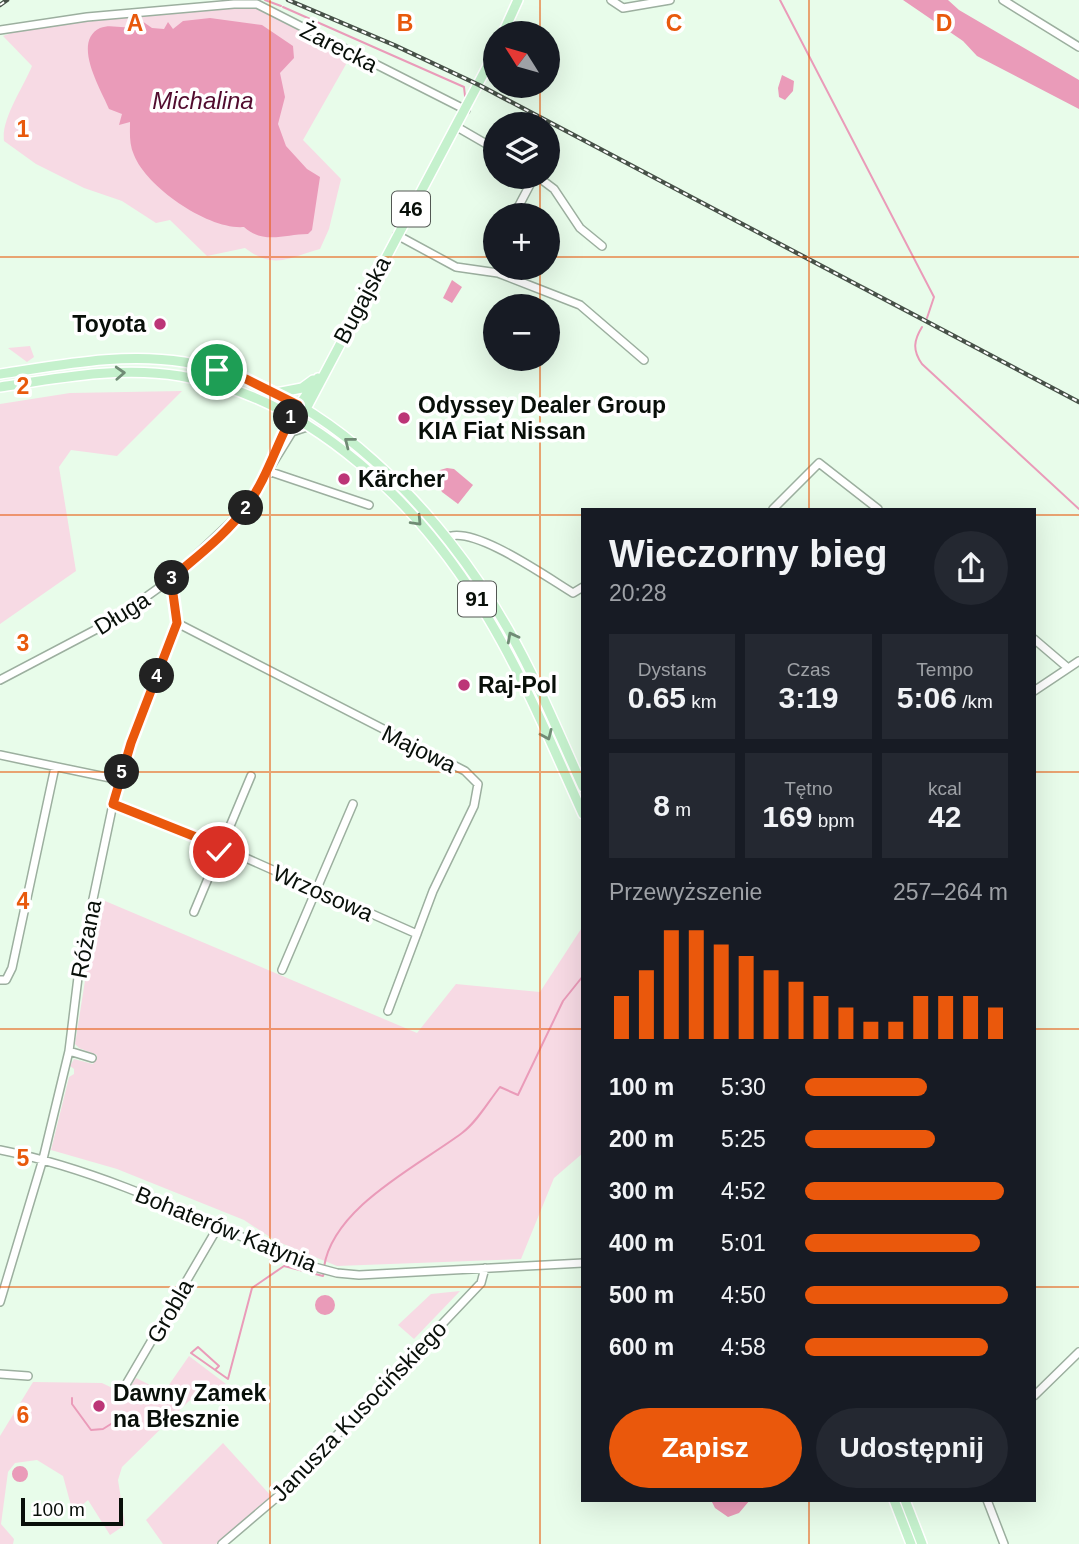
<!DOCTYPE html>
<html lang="pl">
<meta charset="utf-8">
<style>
body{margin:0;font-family:Arial,sans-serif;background:#242831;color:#f1f3f6;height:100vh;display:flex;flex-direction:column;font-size:26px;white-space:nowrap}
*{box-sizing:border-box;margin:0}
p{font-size:23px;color:#9ea1a6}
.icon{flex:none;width:38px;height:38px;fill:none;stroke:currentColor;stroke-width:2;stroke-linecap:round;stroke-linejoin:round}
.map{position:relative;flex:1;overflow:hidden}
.side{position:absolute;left:581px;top:508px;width:455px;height:994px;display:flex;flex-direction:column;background:#171b24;border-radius:0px;box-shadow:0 7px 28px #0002}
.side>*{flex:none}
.needle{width:46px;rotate:307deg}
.tools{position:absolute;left:483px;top:21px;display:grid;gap:14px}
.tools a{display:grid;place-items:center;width:77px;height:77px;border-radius:50%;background:#171b24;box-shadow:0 7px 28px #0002;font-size:35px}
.scale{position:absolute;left:21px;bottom:18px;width:102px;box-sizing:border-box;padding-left:7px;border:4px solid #080f09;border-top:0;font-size:19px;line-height:24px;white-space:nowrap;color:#080f09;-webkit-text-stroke:5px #fff;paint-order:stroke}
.pin{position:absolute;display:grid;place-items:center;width:60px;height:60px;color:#fff;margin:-30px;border:4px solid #fff;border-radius:50%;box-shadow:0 2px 7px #0007}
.km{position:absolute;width:35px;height:35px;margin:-18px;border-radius:50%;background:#222;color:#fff;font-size:19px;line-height:35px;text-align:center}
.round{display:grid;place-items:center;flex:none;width:74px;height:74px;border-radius:37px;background:#242831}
.overview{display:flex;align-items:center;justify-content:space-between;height:119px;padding:0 28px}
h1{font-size:38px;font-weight:800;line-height:52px}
.stats{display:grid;grid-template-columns:repeat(3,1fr);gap:10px;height:119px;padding:7px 28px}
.stats div{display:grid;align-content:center;border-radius:0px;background:#242831;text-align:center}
.stats b{font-size:30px;font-weight:800}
.stats small{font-size:19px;font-weight:400}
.stats p{font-size:19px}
.chart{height:196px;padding:14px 28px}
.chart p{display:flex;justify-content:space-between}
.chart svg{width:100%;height:126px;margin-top:7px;stroke:#ea580c;stroke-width:6}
.cta{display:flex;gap:14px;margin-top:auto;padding:14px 28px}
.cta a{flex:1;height:80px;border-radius:42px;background:#ea580c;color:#fff;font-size:28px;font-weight:800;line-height:80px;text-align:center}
.cta a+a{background:#242831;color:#f1f3f6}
ul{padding:0 28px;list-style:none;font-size:23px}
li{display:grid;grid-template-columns:112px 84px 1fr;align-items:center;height:52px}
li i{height:18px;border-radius:9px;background:#ea580c}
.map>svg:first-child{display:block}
.green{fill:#f7dae4}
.water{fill:#ea9bb9}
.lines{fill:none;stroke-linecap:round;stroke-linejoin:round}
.stream{stroke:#ea9bb9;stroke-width:2}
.minor-casing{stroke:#9caf9f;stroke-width:10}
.major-casing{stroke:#fff;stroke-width:12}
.minor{stroke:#fff;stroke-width:7}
.major{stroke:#c5f1cd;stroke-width:9}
.rail-casing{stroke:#475148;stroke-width:4.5}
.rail{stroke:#fff;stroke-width:2;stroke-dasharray:5;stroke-linecap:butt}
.oneway{stroke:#708b75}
.route-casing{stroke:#fff;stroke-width:14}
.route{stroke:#ea580c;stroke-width:9}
.grid{fill:none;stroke:#e8590c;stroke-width:2;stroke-opacity:0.55}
.poi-dot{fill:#bc3577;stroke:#fff;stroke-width:2.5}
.labels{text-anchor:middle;stroke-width:7;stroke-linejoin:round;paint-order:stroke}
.shield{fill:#fff;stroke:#525753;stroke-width:2}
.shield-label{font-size:21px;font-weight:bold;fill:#080f09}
.street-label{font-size:23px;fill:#080f09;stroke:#fff}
.poi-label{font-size:23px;font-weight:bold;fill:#080f09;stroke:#fff;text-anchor:start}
.water-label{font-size:24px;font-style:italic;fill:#520c2f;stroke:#fff}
.grid-label{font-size:23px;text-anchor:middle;font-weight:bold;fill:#e8590c;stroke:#fff;stroke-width:7;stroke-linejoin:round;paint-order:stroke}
</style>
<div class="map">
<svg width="1079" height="1544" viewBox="0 0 1079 1544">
<rect width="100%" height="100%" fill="#e8fcea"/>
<path class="green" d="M254 6 309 36 311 32 348 52 349 59 303 140 341 179 329 229 320 249C288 258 274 270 245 248L207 256 170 220 156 223 122 201 84 188 36 164 4 141C1 119 23 88 32 66L3 36 22 29 91 18Z
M30 346 34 357 27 362 8 348Z
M182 391 117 456 71 450 59 467 76 571 0 624V404L70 393Z
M319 425 382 475 429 524 426 526 316 429Z
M98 898 417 1033 456 984 540 992 583 926V1153L554 1178 521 1259 337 1266 276 1241 244 1220 117 1169 51 1150 69 1077 74 1074V1069L70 1066 74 1059 93 1064 97 1055 79 1048 75 1044Z
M460 1291 414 1339 398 1325 431 1294Z
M189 1356 226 1384 189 1401 122 1467 118 1480 125 1525 110 1535 88 1500 73 1513 63 1476 37 1460 15 1463 8 1472 1 1524 14 1539 13 1544H0V1436L33 1382 102 1383 125 1394 136 1378 164 1392Z
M223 1443 272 1497 216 1544H163L146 1520Z"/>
<path class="water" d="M903 0H948L959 10 1079 80V109L977 56 963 41Z
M210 18 262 25 293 46 294 58 280 73 285 97 278 124 286 146 307 169 320 177 312 230 308 234C285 234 264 245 244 227 209 230 147 188 134 155 129 144 130 133 130 122L119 125 122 114 109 109C102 91 71 42 100 28 110 24 118 28 128 27 133 27 136 22 142 21L152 28 164 29 168 22 173 29 183 21Z
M782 75 794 81 793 91 785 100 779 97 778 88Z
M452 280 462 287 452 303 443 298Z
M447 468 454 469 473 485 458 504 442 492 434 477 440 470Z
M315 1305a10 10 0 1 1 20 0a10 10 0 1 1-20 0Z
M12 1474a8 8 0 1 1 16 0a8 8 0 1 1-16 0Z
M711 1500H750L739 1513 728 1517 715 1508Z"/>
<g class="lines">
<path class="stream" d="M265 0 281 6
M780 0 934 297 927 318
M283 7 464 87 465 96
M922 327C914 340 912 350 922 364L1079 509
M324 1267C333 1207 418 1166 462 1133 477 1122 488 1102 500 1087L518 1095 563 1001 583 976
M216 1369 219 1366 198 1347 191 1353 228 1379 252 1288 284 1266 323 1276 324 1273
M72 1398V1404L91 1430 103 1429 122 1417"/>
<g class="minor-casing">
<path id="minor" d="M611 0 623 8 670 0
M1003 0 1079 47
M0 30 87 17 234 4H257L466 110
M457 127 495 149
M538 177 554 189 580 228 602 246
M514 215 534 177
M397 235 456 267 498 273 580 305 644 360
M278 448 291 417
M268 471 369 505
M773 509 819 463 878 509
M446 538C471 523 548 578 573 593L583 587
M177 623 465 771 478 784 474 806 433 891 388 1011
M1034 639 1068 668
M0 680 114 620 171 579 244 510 292 432 307 427
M1034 691 1079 661
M0 755 120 780
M113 804 221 847 417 934
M194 912 251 776
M282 970 353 804
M0 980H6L12 968 55 767
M69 1051 92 1058
M0 1150C106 1171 204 1221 303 1264L337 1273 359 1275 583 1263
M0 1302 43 1159 69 1051 80 961 113 804 131 743 177 623 171 579
M0 1374 28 1376
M121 1393 218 1227
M1034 1396 1079 1352
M987 1500 1004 1544
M222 1544 283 1492 481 1283 485 1268"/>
</g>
<g class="major-casing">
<path id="major" d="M503 33 518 0
M0 374C61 365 123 352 184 362 323 385 442 512 508 629 537 680 559 734 583 787
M0 387C59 378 120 366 180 376 312 397 423 507 488 618 525 680 553 748 583 814
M276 393 302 388 313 380
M291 417 318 378
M299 422 495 52
M894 1500 911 1544
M905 1500 922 1544"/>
</g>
<use href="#minor" class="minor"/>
<use href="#major" class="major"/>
<g class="rail-casing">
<path id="rail" d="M288 0 394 45 479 85 1079 402
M0 5 7 0"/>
</g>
<use href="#rail" class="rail"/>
</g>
<defs><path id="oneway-chevron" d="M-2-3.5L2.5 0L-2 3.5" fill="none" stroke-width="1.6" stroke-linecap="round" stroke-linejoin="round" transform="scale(1.75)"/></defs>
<g class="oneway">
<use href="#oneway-chevron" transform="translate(120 373) rotate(-3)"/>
<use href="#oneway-chevron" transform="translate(349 442) rotate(-142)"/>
<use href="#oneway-chevron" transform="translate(417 521) rotate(47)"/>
<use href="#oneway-chevron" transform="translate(512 637) rotate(-118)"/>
<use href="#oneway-chevron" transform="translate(547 735) rotate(66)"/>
</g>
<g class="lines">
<g class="route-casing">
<path id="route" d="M217 370 246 379 298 405C278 438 269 476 246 507 226 535 196 557 171 579L177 623 131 743 113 804 221 847 219 852"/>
</g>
<use href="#route" class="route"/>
</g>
<path class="grid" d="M270 0V1544M540 0V33M809 0V509M540 86V124M540 177V215M0 257H495M548 257H1079M540 268V306M540 359V1544M0 515H583M1034 515H1079M0 772H583M1034 772H1079M0 1029H583M1034 1029H1079M0 1287H583M1034 1287H1079M809 1500V1544"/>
<g class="poi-dot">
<circle cx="160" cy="324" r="7"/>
<circle cx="404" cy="418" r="7"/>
<circle cx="344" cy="479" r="7"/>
<circle cx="464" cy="685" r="7"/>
<circle cx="99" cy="1406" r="7"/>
</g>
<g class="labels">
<g class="shield">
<rect x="392" y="191.5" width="38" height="35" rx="5"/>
<rect x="458" y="581.5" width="38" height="35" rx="5"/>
</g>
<g class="shield-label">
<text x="411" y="216">46</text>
<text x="477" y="606">91</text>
</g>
<g class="street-label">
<text transform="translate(339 47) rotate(27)" y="8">Żarecka</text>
<text transform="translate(362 300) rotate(-62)" y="8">Bugajska</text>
<text transform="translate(122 613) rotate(-32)" y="8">Długa</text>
<text transform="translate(419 749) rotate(26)" y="8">Majowa</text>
<text transform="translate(323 893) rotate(24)" y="8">Wrzosowa</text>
<text transform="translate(86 939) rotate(-79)" y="8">Różana</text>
<text transform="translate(226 1229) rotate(22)" y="8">Bohaterów Katynia</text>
<text transform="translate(170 1311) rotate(-60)" y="8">Grobla</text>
<text transform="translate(359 1411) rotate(-46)" y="8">Janusza Kusocińskiego</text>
</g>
<g class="poi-label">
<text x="146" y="332" text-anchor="end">Toyota</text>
<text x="418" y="413">Odyssey Dealer Group<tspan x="418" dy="26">KIA Fiat Nissan</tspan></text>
<text x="358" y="487">Kärcher</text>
<text x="478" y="693">Raj-Pol</text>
<text x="113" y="1401">Dawny Zamek<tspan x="113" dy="26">na Błesznie</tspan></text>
</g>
<g class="water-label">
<text x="203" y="109">Michalina</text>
</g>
</g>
<g class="grid-label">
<text x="135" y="31">A</text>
<text x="405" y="31">B</text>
<text x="674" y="31">C</text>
<text x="944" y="31">D</text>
<text x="23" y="137">1</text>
<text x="23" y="394">2</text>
<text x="23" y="651">3</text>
<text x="23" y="909">4</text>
<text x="23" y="1166">5</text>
<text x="23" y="1423">6</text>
</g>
</svg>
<div class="tools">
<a><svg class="needle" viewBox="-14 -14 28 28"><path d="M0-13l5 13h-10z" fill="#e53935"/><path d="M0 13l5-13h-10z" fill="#9ea1a6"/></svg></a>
<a><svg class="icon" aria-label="layers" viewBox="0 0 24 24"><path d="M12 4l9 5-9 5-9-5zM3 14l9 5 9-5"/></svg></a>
<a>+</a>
<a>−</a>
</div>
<div class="scale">100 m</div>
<div class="pin" style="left:217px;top:370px;background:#1e9e55"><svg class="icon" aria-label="arrive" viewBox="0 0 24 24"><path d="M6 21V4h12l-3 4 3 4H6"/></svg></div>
<div class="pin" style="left:219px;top:852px;background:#d93025"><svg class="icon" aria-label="check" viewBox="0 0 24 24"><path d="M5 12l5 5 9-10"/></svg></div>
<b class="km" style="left:291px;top:417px">1</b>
<b class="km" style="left:246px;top:508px">2</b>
<b class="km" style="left:172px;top:578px">3</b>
<b class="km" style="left:157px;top:676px">4</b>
<b class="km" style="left:122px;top:772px">5</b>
<section class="side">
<div class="overview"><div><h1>Wieczorny bieg</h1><p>20:28</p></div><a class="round"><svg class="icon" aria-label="share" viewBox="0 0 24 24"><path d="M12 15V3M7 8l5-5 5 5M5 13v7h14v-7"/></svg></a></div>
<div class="stats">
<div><p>Dystans</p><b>0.65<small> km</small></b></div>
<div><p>Czas</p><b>3:19</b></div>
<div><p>Tempo</p><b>5:06<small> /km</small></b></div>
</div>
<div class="stats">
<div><b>8<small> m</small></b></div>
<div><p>Tętno</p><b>169<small> bpm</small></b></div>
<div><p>kcal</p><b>42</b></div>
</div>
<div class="chart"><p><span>Przewyższenie</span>257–264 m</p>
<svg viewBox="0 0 160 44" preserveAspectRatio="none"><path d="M5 44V29M15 44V20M25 44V6M35 44V6M45 44V11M55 44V15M65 44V20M75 44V24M85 44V29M95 44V33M105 44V38M115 44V38M125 44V29M135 44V29M145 44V29M155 44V33"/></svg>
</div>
<ul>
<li><b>100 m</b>5:30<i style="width:60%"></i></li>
<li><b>200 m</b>5:25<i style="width:64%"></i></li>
<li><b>300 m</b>4:52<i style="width:98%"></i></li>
<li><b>400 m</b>5:01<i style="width:86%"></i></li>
<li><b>500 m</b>4:50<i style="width:100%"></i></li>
<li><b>600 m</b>4:58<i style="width:90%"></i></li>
</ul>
<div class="cta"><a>Zapisz</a><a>Udostępnij</a></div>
</section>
</div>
